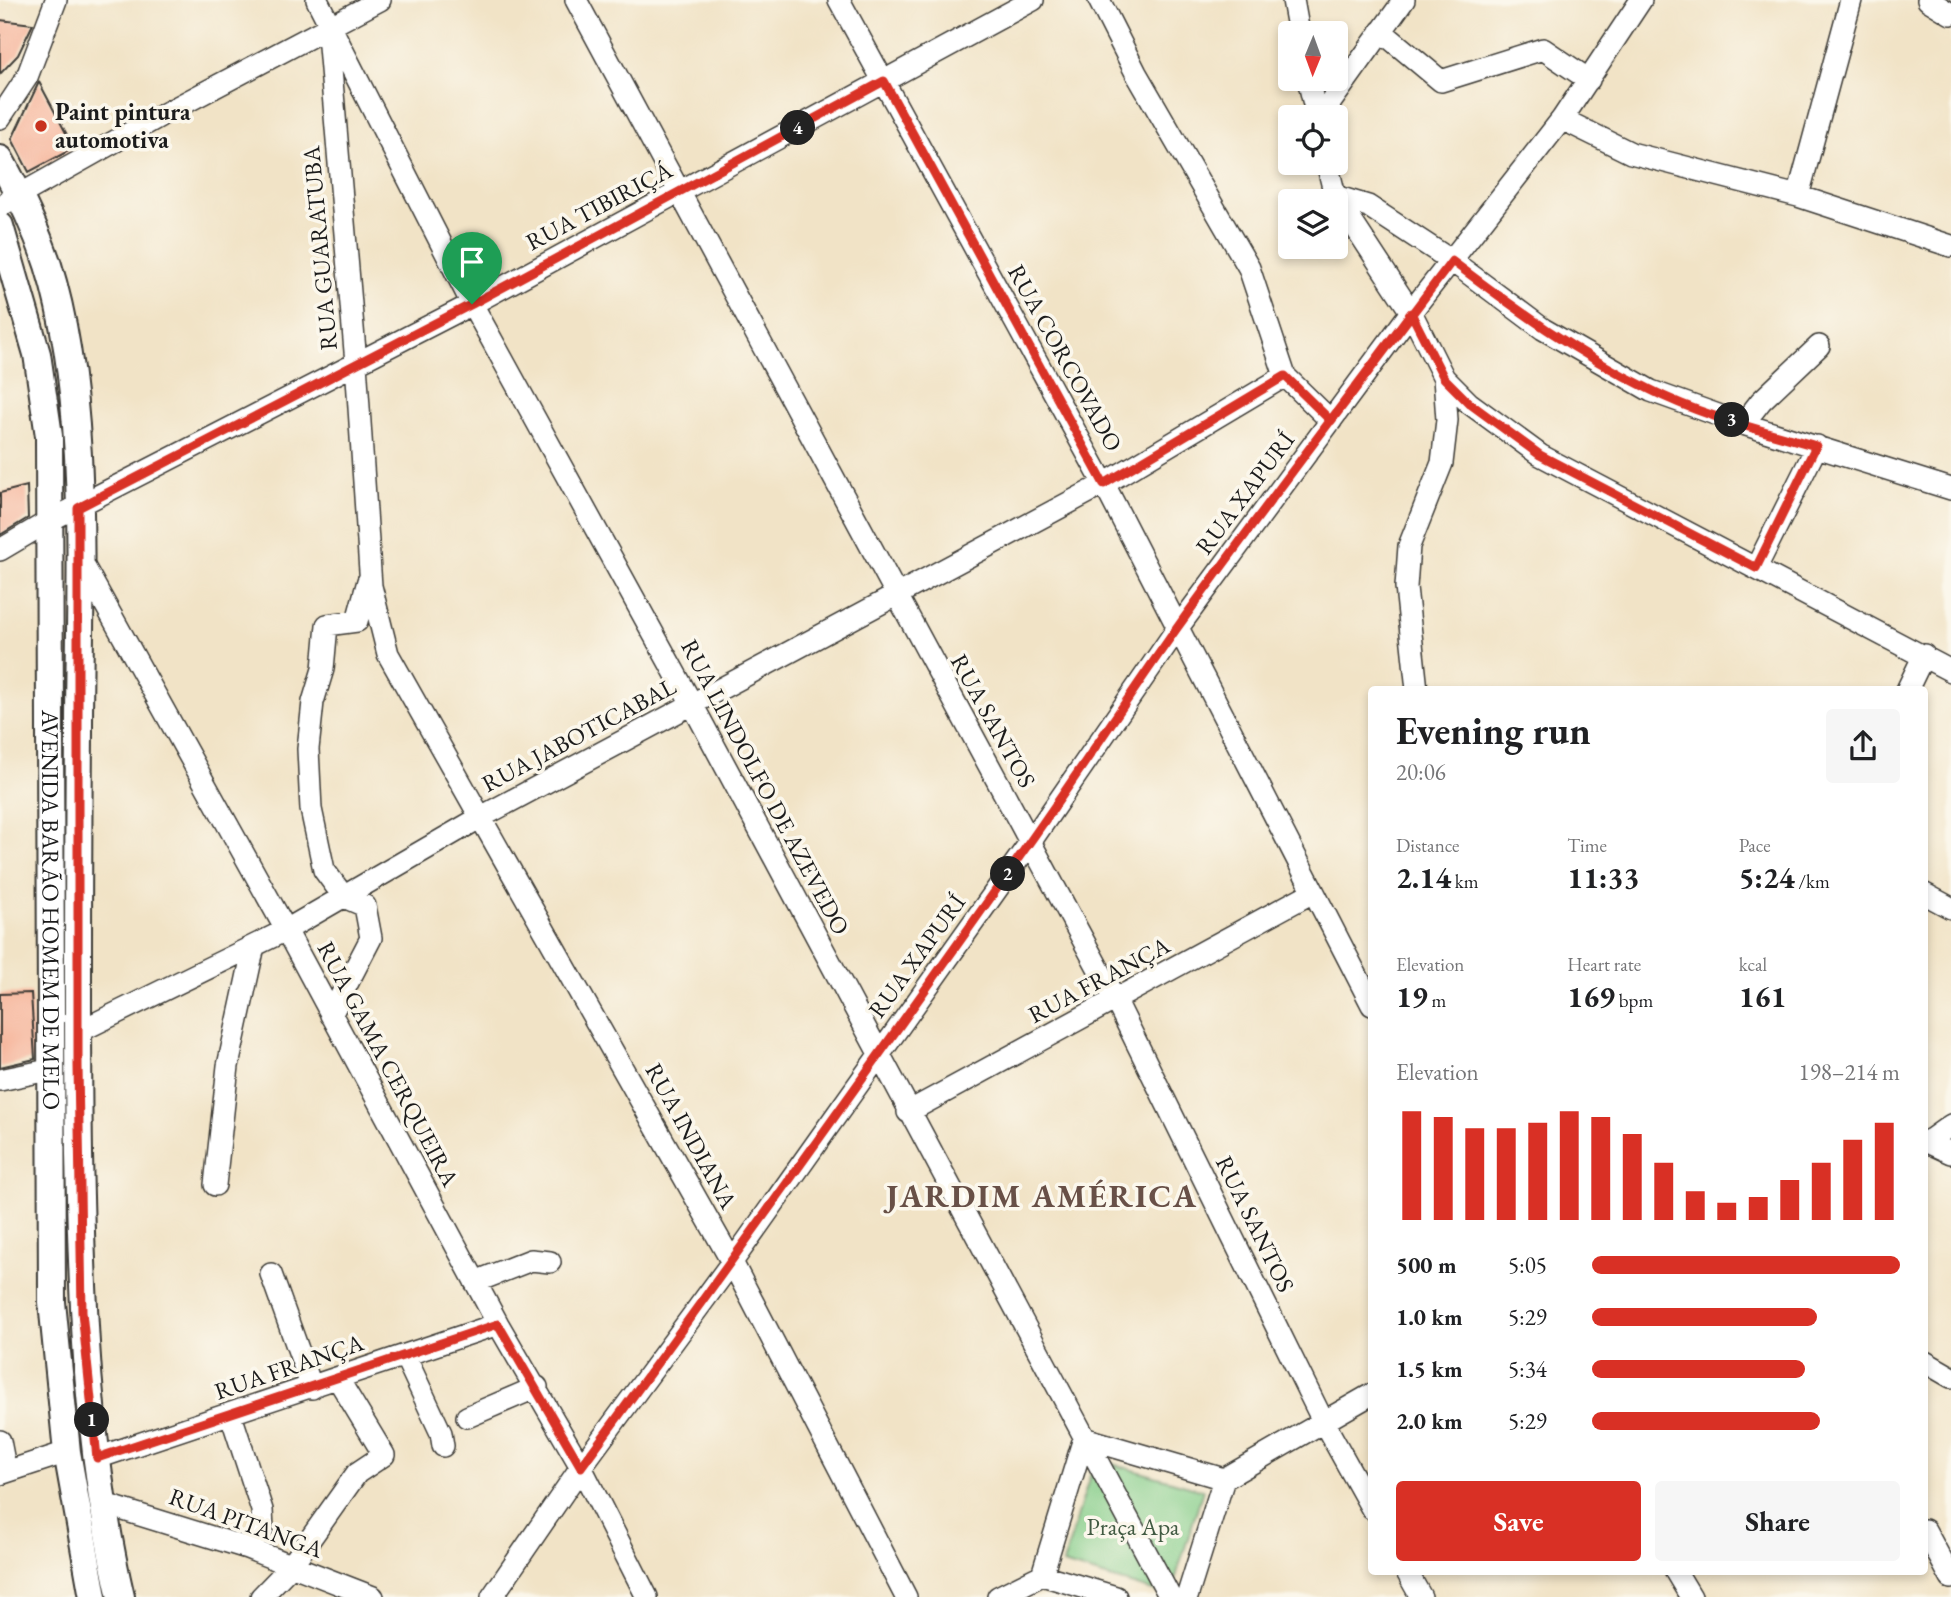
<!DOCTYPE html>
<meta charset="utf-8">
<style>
body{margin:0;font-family:"EB Garamond",serif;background:#f6f6f6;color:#202124;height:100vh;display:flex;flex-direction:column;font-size:26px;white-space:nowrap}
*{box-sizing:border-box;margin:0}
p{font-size:23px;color:#757577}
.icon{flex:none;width:38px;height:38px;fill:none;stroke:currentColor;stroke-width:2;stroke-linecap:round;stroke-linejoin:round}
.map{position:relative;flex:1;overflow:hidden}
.drawer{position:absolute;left:1368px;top:686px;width:560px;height:889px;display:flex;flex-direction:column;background:#fff;border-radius:7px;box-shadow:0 4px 10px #0003}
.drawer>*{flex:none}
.needle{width:46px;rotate:181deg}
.fabs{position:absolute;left:1278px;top:21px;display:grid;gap:14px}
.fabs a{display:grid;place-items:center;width:70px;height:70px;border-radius:7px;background:#fff;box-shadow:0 4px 10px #0003;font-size:35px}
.pin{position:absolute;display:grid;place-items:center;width:60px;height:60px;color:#fff;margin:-72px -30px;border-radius:50% 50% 50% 0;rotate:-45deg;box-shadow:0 0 7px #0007}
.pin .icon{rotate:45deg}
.km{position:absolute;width:35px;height:35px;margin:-18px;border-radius:50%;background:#222;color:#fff;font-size:19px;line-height:35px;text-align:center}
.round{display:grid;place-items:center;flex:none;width:74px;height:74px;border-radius:7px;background:#f6f6f6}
.headline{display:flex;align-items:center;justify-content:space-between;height:119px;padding:0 28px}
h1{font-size:38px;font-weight:700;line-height:52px}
.stats{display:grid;grid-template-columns:repeat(3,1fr);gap:10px;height:119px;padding:7px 28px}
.stats div{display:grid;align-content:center}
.stats b{font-size:30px;font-weight:700}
.stats small{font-size:19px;font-weight:400}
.stats p{font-size:19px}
.chart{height:196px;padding:14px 28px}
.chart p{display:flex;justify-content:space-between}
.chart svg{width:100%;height:126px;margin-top:7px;stroke:#d93025;stroke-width:6}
.button{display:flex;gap:14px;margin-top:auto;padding:14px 28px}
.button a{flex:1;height:80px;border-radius:7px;background:#d93025;color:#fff;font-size:28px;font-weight:700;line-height:80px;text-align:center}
.button a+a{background:#f6f6f6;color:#202124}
ul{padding:0 28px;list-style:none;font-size:23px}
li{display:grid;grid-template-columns:112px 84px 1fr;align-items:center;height:52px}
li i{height:18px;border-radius:9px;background:#d93025}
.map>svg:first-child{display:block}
.green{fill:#85cd89;stroke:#507452;stroke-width:2}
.building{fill:#f6b196}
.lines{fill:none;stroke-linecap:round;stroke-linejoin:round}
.minor-casing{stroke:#3c3a36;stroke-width:24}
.major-casing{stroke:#3c3a36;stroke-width:30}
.minor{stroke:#fff;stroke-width:21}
.major{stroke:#fff;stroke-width:26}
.route-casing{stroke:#fff;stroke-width:14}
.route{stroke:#d93025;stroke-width:9}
.poi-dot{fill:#c8321e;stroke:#fbf7ec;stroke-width:2.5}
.labels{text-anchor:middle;stroke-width:7;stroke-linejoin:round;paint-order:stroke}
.poi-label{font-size:24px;font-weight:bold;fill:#1c1c1c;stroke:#fbf7ec;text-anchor:start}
.street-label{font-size:24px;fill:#1c1c1c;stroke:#fbf7ec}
.park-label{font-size:24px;fill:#415a42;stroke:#fbf7ec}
.district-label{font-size:32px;font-weight:bold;letter-spacing:2px;fill:#685047;stroke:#fbf7ec}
</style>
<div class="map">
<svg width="1951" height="1597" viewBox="0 0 1951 1597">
<rect width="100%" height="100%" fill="#fbf7ec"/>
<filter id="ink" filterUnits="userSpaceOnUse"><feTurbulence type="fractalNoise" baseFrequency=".0143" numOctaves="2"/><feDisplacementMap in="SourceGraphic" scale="14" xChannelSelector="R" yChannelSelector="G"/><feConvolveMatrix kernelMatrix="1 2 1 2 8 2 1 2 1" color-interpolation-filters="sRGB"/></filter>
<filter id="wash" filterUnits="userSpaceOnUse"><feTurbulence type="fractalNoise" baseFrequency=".00686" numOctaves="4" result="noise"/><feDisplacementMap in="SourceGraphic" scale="28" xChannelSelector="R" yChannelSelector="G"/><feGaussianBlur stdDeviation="1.57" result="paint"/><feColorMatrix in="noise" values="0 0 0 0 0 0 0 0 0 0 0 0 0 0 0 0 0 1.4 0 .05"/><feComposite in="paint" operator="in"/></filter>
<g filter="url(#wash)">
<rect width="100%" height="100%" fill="#f1e3c6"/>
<path class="green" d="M1095 1459 1203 1490 1170 1596 1063 1564Z"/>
<g id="blocks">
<path class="building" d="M0 20 33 24 18 55 0 74Z
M39 82 74 148 29 172 12 139Z
M27 486 28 518 0 535V493Z
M31 993 35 1059 0 1067V994Z"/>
</g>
</g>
<g filter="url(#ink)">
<use href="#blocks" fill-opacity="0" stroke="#3c3a36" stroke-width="2"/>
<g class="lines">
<g class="minor-casing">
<path id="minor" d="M317 0 472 304 692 704 1170 1597
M576 0 1116 1001 1323 1421 1372 1509
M839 0 1104 484 1372 1005
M1099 0 1136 73 1249 268 1285 376 1331 421
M1293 0 1299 33
M1928 0 1951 14
M1381 31 1441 81 1543 49 1589 80
M328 34 356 363 371 586 388 654 732 1262 906 1597
M1308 79 1317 117
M1320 117 1404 0
M0 118 27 77 56 0
M1562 119 1631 153 1798 196 1951 246
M1327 163 1335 196 1411 312 1444 378 1447 420 1442 463 1409 546 1406 587 1417 690
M1335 196 1368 206 1452 261 1543 329 1651 391 1743 424 1951 489
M1798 196 1851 0
M0 206 160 116 380 0
M1444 378 1469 403 1540 455 1951 671
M1743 424 1761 401 1819 346
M0 550 49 521 472 304 1033 0
M80 559 286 930 498 1324 581 1467 647 1597
M1756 568 1817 446
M1907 690 1924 655
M1925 894 1951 908
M331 1015 371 938 365 906 344 897 324 870 311 809 308 749 313 702 323 669 327 625 357 621 368 581
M78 1032 286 930 481 817 1104 484 1285 376
M0 1080 53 1069
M908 1112 1313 892
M1925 1141 1951 1153
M1927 1142 1951 1125
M215 1185 228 1066 254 946
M271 1274 312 1388
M475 1282 531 1260 550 1262
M405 1356 441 1433 443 1446
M1925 1362 1951 1377
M231 1415 262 1510 263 1529 247 1548
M467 1417 537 1387
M0 1441 6 1472
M97 1458 498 1324
M0 1474 67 1452
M1224 1479 1372 1394
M101 1503 247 1548 373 1597
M1925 1530 1951 1578
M1407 1572 1421 1597
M1676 1572 1691 1597
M261 1597 291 1566 357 1473 384 1455 338 1379
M492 1597 581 1467 732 1262 1029 844 1177 629 1411 312 1562 119 1641 0
M998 1597 1042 1575
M1116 1597 1042 1575 1084 1438 1224 1479 1187 1597"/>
</g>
<g class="major-casing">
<g id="major">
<path d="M0 159C19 193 36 229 48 265 91 402 79 587 79 731 78 872 77 1013 79 1154 82 1303 87 1451 121 1597"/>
<path id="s1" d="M0 226 37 354 49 436 52 1302 67 1452 93 1597"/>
</g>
</g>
<use href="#minor" class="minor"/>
<use href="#major" class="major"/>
</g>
</g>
<g class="lines" filter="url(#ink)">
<g class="route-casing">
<path id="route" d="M472 304 78 508V1066L82 1312 97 1458 498 1324 581 1467C732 1262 880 1054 1027 846 1078 774 1126 700 1177 628 1253 522 1333 418 1411 313L1444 378 1469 403 1540 455 1756 568 1816 446C1761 430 1701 416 1649 389 1576 353 1517 310 1452 261L1331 421 1285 376 1104 484 884 81 472 304"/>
</g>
<use href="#route" class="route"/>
</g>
<circle class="poi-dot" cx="41" cy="126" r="7"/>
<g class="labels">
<g class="poi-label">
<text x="55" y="120">Paint pintura<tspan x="55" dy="28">automotiva</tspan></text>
</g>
<g class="street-label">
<text transform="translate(599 206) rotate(-28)" y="8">RUA TIBIRIÇÁ</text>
<text transform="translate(320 248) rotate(-95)" y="8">RUA GUARATUBA</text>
<text transform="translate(1065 358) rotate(61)" y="8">RUA CORCOVADO</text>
<text transform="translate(1245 493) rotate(-53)" y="8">RUA XAPURÍ</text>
<text transform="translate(993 721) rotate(61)" y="8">RUA SANTOS</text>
<text transform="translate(579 735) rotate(-28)" y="8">RUA JABOTICABAL</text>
<text transform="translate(765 787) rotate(62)" y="8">RUA LINDOLFO DE AZEVEDO</text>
<text dy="8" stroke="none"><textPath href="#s1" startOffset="690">AVENIDA BARÃO HOMEM DE MELO</textPath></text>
<text transform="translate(917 956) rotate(-54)" y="8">RUA XAPURÍ</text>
<text transform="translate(1099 980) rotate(-28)" y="8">RUA FRANÇA</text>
<text transform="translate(388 1064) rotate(62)" y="8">RUA GAMA CERQUEIRA</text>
<text transform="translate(691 1136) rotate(61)" y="8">RUA INDIANA</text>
<text transform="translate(1255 1224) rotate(64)" y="8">RUA SANTOS</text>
<text transform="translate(289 1367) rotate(-19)" y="8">RUA FRANÇA</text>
<text transform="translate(246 1523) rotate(20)" y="8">RUA PITANGA</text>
</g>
<g class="park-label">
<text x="1133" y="1535">Praça Apa</text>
</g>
<g class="district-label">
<text x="1042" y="1207">JARDIM AMÉRICA</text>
</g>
</g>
</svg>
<div class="fabs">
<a><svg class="needle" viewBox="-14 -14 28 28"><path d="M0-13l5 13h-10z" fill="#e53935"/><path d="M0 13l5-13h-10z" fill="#757577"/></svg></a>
<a><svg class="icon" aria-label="locate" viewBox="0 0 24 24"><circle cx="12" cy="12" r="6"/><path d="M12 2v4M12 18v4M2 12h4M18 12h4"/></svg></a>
<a><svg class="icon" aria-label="layers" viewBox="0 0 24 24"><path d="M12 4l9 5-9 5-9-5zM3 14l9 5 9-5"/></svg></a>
</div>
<div class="pin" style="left:472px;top:304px;background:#1e9e55"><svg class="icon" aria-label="arrive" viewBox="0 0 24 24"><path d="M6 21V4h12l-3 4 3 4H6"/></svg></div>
<b class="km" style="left:92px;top:1420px">1</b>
<b class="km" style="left:1008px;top:874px">2</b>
<b class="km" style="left:1732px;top:420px">3</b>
<b class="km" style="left:798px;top:128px">4</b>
<section class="drawer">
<div class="headline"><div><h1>Evening run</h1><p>20:06</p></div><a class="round"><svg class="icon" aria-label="share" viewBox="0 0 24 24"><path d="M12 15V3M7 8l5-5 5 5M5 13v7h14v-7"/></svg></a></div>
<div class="stats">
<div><p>Distance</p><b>2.14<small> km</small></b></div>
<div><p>Time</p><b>11:33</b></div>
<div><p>Pace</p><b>5:24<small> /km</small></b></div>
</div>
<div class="stats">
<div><p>Elevation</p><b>19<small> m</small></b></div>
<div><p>Heart rate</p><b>169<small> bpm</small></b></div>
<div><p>kcal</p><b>161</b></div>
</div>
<div class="chart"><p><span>Elevation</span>198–214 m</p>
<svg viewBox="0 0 160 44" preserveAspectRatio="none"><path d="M5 44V6M15 44V8M25 44V12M35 44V12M45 44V10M55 44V6M65 44V8M75 44V14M85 44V24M95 44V34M105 44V38M115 44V36M125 44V30M135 44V24M145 44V16M155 44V10"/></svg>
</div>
<ul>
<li><b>500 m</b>5:05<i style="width:100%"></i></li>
<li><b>1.0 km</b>5:29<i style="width:73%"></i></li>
<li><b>1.5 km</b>5:34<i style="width:69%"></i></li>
<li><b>2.0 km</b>5:29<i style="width:74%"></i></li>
</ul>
<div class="button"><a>Save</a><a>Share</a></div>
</section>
</div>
